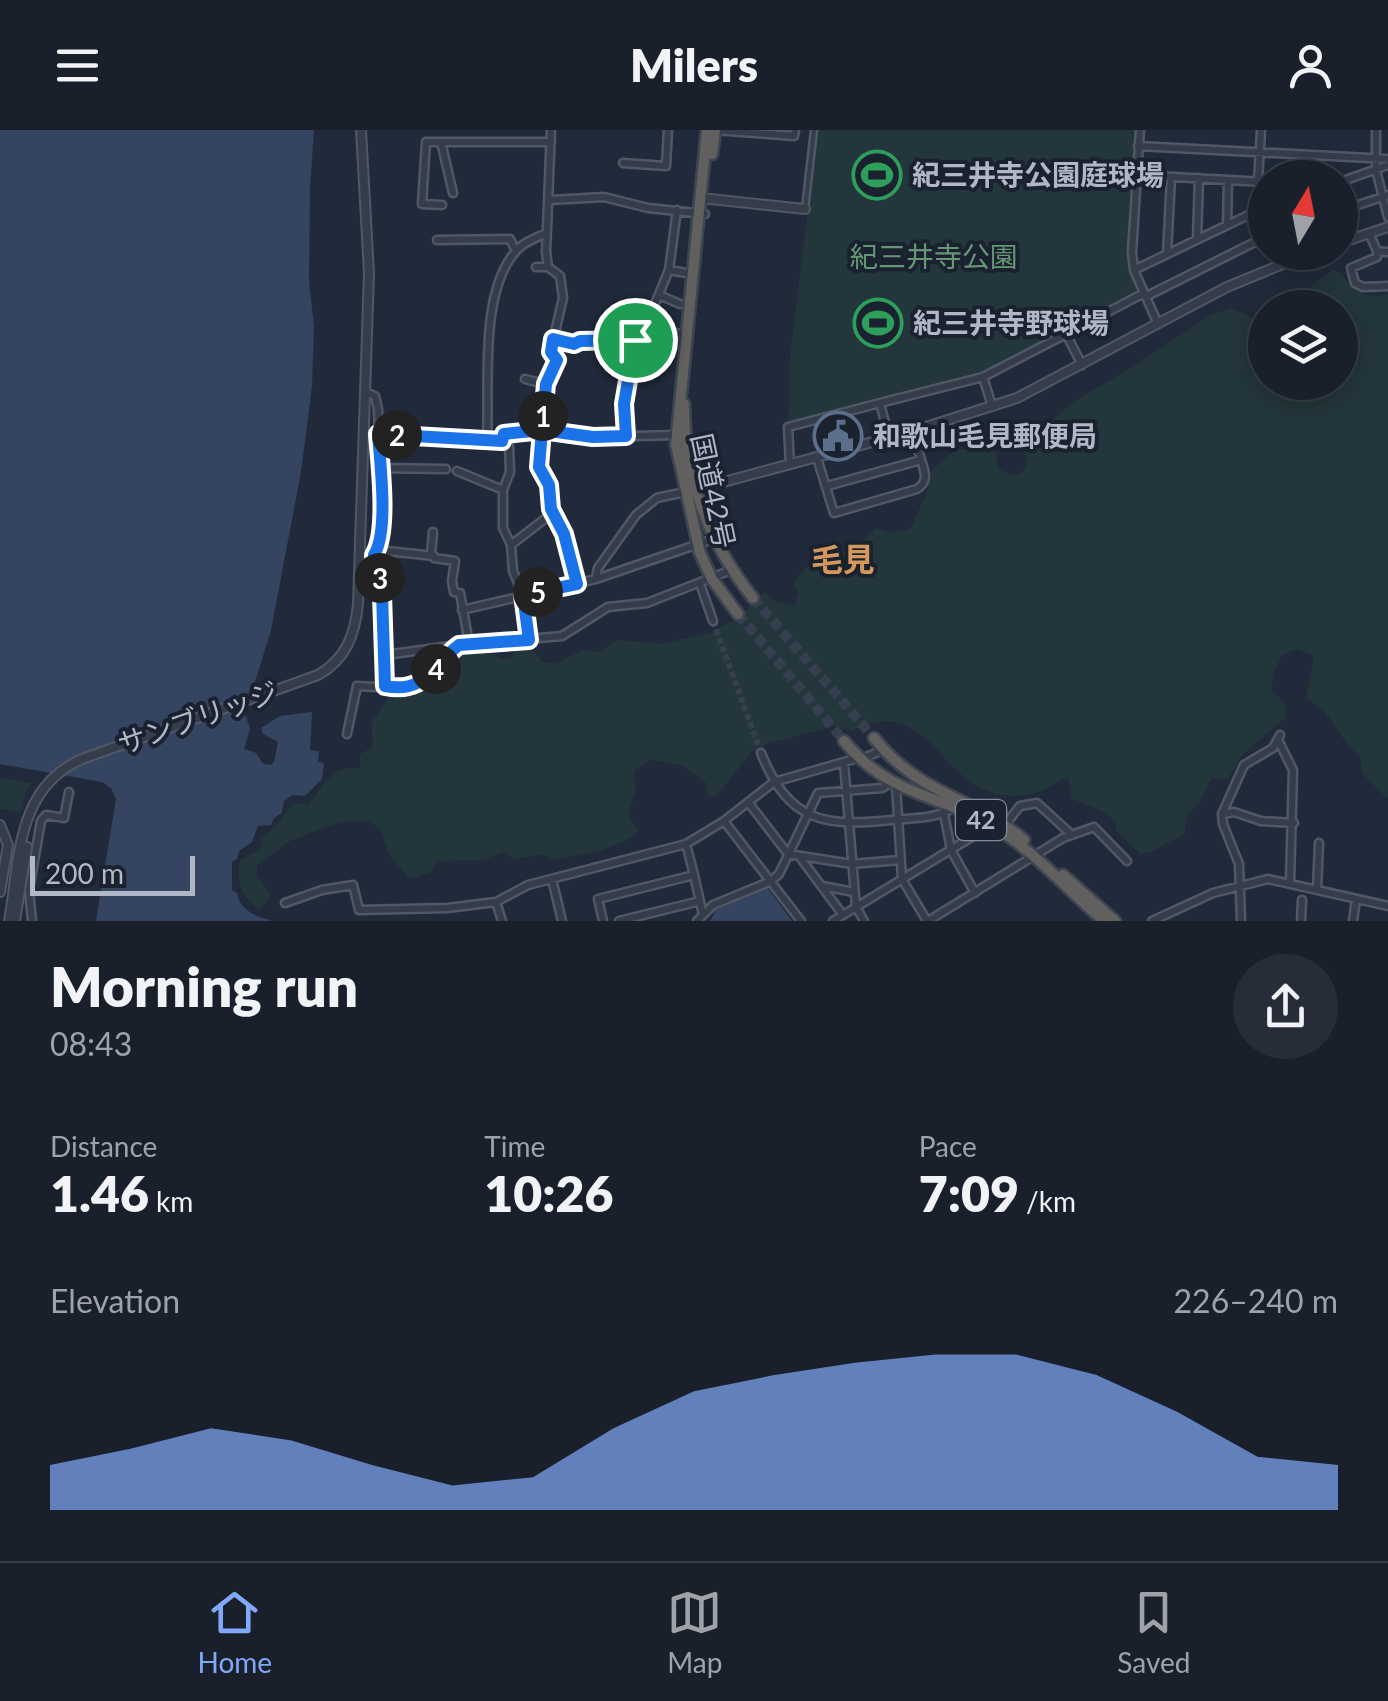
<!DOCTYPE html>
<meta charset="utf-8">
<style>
body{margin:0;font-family:Lato,"Noto Sans JP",sans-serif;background:#262d38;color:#f1f3f6;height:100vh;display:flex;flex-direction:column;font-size:38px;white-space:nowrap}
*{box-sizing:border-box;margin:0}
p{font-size:32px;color:#9fa3a9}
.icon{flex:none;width:55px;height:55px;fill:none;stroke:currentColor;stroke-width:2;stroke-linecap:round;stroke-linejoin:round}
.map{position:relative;height:791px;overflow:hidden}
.panel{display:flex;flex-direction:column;background:#19202c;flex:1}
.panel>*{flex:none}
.needle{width:65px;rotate:10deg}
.tools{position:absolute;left:1248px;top:30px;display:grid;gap:20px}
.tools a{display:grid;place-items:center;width:110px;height:110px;border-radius:50%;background:#19202c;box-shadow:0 5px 25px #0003,0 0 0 2px #373e48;font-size:50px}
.scale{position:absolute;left:30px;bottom:25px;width:165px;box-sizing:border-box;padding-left:10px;border:5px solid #b0b7c6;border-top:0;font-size:28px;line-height:35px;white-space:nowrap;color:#b0b7c6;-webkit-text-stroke:8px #1a212f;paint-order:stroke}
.pin{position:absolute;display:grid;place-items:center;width:85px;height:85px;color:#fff;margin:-42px;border:5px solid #fff;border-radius:50%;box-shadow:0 2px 10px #0007}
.km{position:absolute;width:50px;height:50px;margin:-25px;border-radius:50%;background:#222;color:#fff;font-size:28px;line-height:50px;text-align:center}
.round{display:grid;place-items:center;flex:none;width:105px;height:105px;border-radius:52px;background:#262d38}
.headline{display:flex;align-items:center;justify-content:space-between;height:170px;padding:0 50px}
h1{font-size:55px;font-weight:800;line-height:75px}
.stats{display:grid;grid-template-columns:repeat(3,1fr);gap:15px;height:170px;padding:10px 50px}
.stats div{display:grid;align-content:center}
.stats b{font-size:50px;font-weight:800}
.stats small{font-size:28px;font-weight:400}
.stats p{font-size:28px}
.chart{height:280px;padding:20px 50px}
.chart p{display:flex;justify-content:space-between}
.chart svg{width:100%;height:180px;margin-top:10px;fill:#82a9f9;opacity:.7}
header{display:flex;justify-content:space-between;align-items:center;height:130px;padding:0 50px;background:#19202c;font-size:45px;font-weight:800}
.dock{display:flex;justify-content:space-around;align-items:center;height:140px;border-top:2px solid #373e48;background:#19202c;font-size:28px;color:#9fa3a9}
.dock a{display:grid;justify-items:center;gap:5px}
.dock .active{color:#82a9f9}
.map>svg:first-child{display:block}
.green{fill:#23363b}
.water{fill:#354561}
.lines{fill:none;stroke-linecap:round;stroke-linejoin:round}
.minor-tunnel{stroke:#363f4f;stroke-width:6;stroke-dasharray:6 3;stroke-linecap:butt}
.trunk-tunnel{stroke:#363f4f;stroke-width:10;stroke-dasharray:10 5;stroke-linecap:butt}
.pedestrian-casing{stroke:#505765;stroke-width:9}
.minor-casing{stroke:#505765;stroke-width:11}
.tertiary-casing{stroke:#505765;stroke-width:12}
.trunk-casing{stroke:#3d4452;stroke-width:15}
.pedestrian{stroke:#353c4a;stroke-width:4}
.minor{stroke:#353c4a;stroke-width:6}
.tertiary{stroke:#353c4a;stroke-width:8}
.trunk{stroke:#62605e;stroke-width:10}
.route-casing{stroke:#fff;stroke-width:20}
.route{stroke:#1a73e8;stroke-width:12}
.labels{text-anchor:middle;stroke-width:8;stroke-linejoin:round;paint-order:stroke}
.shield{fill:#1a212f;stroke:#838a99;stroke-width:2.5}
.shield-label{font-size:25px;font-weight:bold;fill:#b0b7c6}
.poi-label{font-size:28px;font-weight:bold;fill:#b0b7c6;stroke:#1a212f;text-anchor:start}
.park-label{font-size:28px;fill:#669775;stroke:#1a212f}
.street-label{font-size:28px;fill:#b0b7c6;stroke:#1a212f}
.quarter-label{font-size:32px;font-weight:bold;fill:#d4985c;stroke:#1a212f}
</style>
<header><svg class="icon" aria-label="menu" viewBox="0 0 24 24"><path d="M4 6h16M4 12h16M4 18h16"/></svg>Milers<svg class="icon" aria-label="person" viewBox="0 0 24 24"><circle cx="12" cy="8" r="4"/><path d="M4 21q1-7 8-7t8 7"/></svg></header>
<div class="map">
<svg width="1388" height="791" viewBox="0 0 1388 791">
<rect width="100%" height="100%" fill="#212a3a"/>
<path class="green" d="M817 0H1137C1134 54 1122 111 1140 162L977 246 788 293 790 228Z
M1334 139C1357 155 1354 171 1388 164V669L1362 643 1361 627C1337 610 1334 581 1306 569L1314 526 1298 519 1283 524 1273 544 1271 560 1286 574 1285 588 1243 624 1228 649 1212 648 1198 675 1187 685 1185 704 1151 722 1140 724 1116 700V692L1104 682 1072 669 1068 647C1058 650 1056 654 1048 658 1036 665 1016 667 1002 665 936 655 931 562 852 601L836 596 769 613 752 622 715 667 707 665 706 653 684 636 651 630 633 641 636 660 628 684 639 702C614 720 583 725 553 730L544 724 513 729 505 722 483 730 438 731 431 742 409 749 389 724 381 700 370 692 346 691 322 698 288 712 257 736V746L271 765 260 780C242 769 235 751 240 730L260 719 262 708C277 699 282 683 295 673L309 674C324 655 333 633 360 639V624L373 617 371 593 391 565 406 560 420 562 433 557C446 524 471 505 501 529L513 527 515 515 531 516 542 532 555 533 584 520 598 522 617 510 661 514 710 503 736 489 764 462 775 471 794 476 799 463 793 454 806 437 853 419 876 398 891 403 910 399 925 367 932 340 956 319 995 320 998 339 1012 345 1022 343 1027 334 1024 315 1073 272 1131 238 1209 186 1231 178 1265 194V252H1340V178L1303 177 1312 155Z
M0 648 33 653 26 661 21 683 0 679Z"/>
<path class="water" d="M0 0H314L310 57 309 152 314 196 312 256 301 342 271 500 245 584 250 599 244 619 256 623 263 634 271 635 274 632 278 612 263 604 261 598 280 586 312 582 310 620 319 621 318 632 324 633 322 649 305 666 293 665 284 671 282 683 274 688 271 695 258 696 252 712 239 721 237 729 232 732V760C245 769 233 759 240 772 248 785 261 787 272 791H96L116 669 111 658 102 652 0 634Z
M767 757 792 791H710L716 780Z"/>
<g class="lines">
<path class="minor-tunnel" d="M713 491 761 623"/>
<path class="trunk-tunnel" d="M753 468 874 608
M738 484 844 611"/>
<g class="pedestrian-casing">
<path id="pedestrian" d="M805 79 814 0"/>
</g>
<g class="minor-casing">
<path id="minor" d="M551 0 546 122 548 137 560 146 563 168 552 215 551 222 557 230 545 254 539 337 549 355 551 379 564 404 577 454
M715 0 794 6 795 0
M1140 0 1132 122 1134 140 1158 194
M1261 0 1258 52 1265 89
M1376 0V40L1388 87
M441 12 453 63
M1138 16 1388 29
M623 33 666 36 668 0
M1136 45 1265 52
M1340 52 1388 35
M550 70 604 67 648 78 705 84
M442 75 422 74 426 12H551
M1340 81 1388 65
M1227 95 1228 50
M1369 103 1377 121 1388 122
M1197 109 1199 48
M437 110 510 109 516 121
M1377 121V127L1351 138 1355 153 1363 157 1388 156
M1275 122 1279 134
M1167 124 1171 47
M536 137H548
M669 140 692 144
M1134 140 1265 77
M659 165 680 174
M1145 167 1265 107
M638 196 686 205
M553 209 574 214 581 211 635 210
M1082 235 1066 204 1144 163
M983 247 1066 204
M525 249 545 254
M365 262 375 266 378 279 381 365 378 420 434 426V428L455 431 452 451 454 462 460 463 469 513
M880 273 983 247 992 276
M378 304 502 311 503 304 527 299 593 307 676 305
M626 306 624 274 640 187 654 176 669 140 677 80
M487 310C490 258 478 159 518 119 525 111 537 108 546 103
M502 311 501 315 509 316 510 342 503 360V398L511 415 513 441 523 465 529 511
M817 328 834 383 917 359C929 351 925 342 921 330
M790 335 788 297 880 273 889 308
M380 338 446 339
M457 341 503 360
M827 356 921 330 913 301
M511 415 546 388 550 380
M360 422 374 425 383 464 385 556
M431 425 433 402
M596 448 598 438 636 385 657 368 685 362
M700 454 713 491
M462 480 596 449 713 409
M385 525 458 515
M347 604 357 556 397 558 425 550 459 515 562 506 608 477 647 473 731 440
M1278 610 1293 640 1290 752
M761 623C789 692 823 697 892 690 913 688 935 689 953 678
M861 629 883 620
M844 633 856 777 864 791
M896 656 902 749 927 791
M748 672 788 724 852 734 900 730
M944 684 951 720 975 763
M1223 684 1234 682 1261 691 1294 693
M724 691 801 791
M1005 695 1020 676 1037 673 1072 705
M799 726 843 785
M694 745 703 785 697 791
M552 749 562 791
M822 756 854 762
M1317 759 1319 713
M496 772 502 791
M285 773 322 760 353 755 359 780 447 778 496 772 528 755 686 714 724 691 774 652 858 628
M703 785 713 775 771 751 779 744 818 663 882 658 890 653
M32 791 29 760 41 691 46 685 64 688 69 662
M603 791 598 769 694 745 686 714
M619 791 700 771
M833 791 990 696
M928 791 1063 708 1094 697 1127 731
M1152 791 1213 763 1268 749 1388 776
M1241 791 1239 734 1223 694 1222 684 1244 635 1273 618 1280 605
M1301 791 1302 770
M1353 791 1356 769"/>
</g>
<g class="tertiary-casing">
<path id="tertiary" d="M701 68 805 79
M1340 113 1388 97
M694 360 913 301 1017 268 1227 157 1312 122
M0 695 8 715 0 762
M9 791C20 728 16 658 82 629L318 545C346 529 355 505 358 474L369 143 361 0
M15 791 27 717"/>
</g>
<g class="trunk-casing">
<path id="trunk" d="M707 0 676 315 700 423 712 449 738 484
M712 24 715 0
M684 274C684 348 708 411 753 468
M874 608C919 665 972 666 1024 710
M844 611C892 669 941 663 998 699 1037 724 1069 761 1104 791
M1063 745 1115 791"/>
</g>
<use href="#pedestrian" class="pedestrian"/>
<use href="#minor" class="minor"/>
<use href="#tertiary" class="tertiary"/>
<use href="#trunk" class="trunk"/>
</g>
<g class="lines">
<g class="route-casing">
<path id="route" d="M635 210 580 211 574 214 553 209 551 222 557 230 546 254 542 300 504 304 502 311 378 304C380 333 389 401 374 425L382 464 385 556C426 564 432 535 459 515L529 510 523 465 577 454 564 404 551 379 549 355 539 337 542 300 593 307 626 306 624 274 635 210"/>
</g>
<use href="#route" class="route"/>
</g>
<defs>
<g id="stadium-ring" transform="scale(2.5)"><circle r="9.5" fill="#1a212f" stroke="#2e9e5b" stroke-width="1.5"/><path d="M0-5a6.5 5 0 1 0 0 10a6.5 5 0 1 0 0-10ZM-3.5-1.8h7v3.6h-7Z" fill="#2e9e5b"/></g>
<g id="civic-ring" transform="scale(2.5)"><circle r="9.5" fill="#1a212f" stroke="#5c6f8a" stroke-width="1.5"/><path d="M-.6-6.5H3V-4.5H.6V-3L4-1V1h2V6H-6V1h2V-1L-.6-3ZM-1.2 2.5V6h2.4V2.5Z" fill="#5c6f8a"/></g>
</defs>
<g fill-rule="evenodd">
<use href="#stadium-ring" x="877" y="45"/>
<use href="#stadium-ring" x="878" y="193"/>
<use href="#civic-ring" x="838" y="306"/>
</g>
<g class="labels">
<rect class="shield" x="956" y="670" width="50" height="40" rx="8"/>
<g class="shield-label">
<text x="981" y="699">42</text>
</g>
<g class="poi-label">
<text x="912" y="55">紀三井寺公園庭球場</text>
<text x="913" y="203">紀三井寺野球場</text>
<text x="873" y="316">和歌山毛見郵便局</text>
</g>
<g class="park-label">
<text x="934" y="137">紀三井寺公園</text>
</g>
<g class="street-label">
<text transform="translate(713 361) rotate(78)" y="10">国道42号</text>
<text transform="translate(198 588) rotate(-19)" y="10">サンブリッジ</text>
</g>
<g class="quarter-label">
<text x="843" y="441">毛見</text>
</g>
</g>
</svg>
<div class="tools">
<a><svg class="needle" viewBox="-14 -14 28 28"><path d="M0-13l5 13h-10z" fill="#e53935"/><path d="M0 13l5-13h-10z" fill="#9fa3a9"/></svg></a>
<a><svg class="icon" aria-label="layers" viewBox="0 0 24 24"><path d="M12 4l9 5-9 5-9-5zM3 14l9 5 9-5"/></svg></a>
</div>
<div class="scale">200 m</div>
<div class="pin" style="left:635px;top:210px;background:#1e9e55"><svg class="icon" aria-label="arrive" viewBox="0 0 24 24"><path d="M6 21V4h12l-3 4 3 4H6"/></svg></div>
<b class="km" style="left:543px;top:286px">1</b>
<b class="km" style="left:397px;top:305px">2</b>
<b class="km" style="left:380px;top:448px">3</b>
<b class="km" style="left:436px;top:539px">4</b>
<b class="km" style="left:538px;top:462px">5</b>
</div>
<section class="panel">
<div class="headline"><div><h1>Morning run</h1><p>08:43</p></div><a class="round"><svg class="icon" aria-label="share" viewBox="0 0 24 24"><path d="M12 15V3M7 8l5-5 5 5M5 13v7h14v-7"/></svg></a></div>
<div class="stats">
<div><p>Distance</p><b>1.46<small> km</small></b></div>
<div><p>Time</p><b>10:26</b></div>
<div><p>Pace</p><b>7:09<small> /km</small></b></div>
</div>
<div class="chart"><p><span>Elevation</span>226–240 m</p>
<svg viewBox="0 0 160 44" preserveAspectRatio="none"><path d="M0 44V33L10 29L20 24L30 27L40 33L50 38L60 36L70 24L80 15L90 11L100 8L110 6L120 6L130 11L140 20L150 31L160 33V44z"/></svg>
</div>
</section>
<nav class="dock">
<a class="active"><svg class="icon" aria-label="home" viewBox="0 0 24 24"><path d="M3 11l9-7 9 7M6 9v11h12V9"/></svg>Home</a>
<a><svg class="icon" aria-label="map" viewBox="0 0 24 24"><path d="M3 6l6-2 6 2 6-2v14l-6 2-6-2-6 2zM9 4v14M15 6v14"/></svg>Map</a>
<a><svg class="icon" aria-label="saved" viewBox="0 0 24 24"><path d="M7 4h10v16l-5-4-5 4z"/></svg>Saved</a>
</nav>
